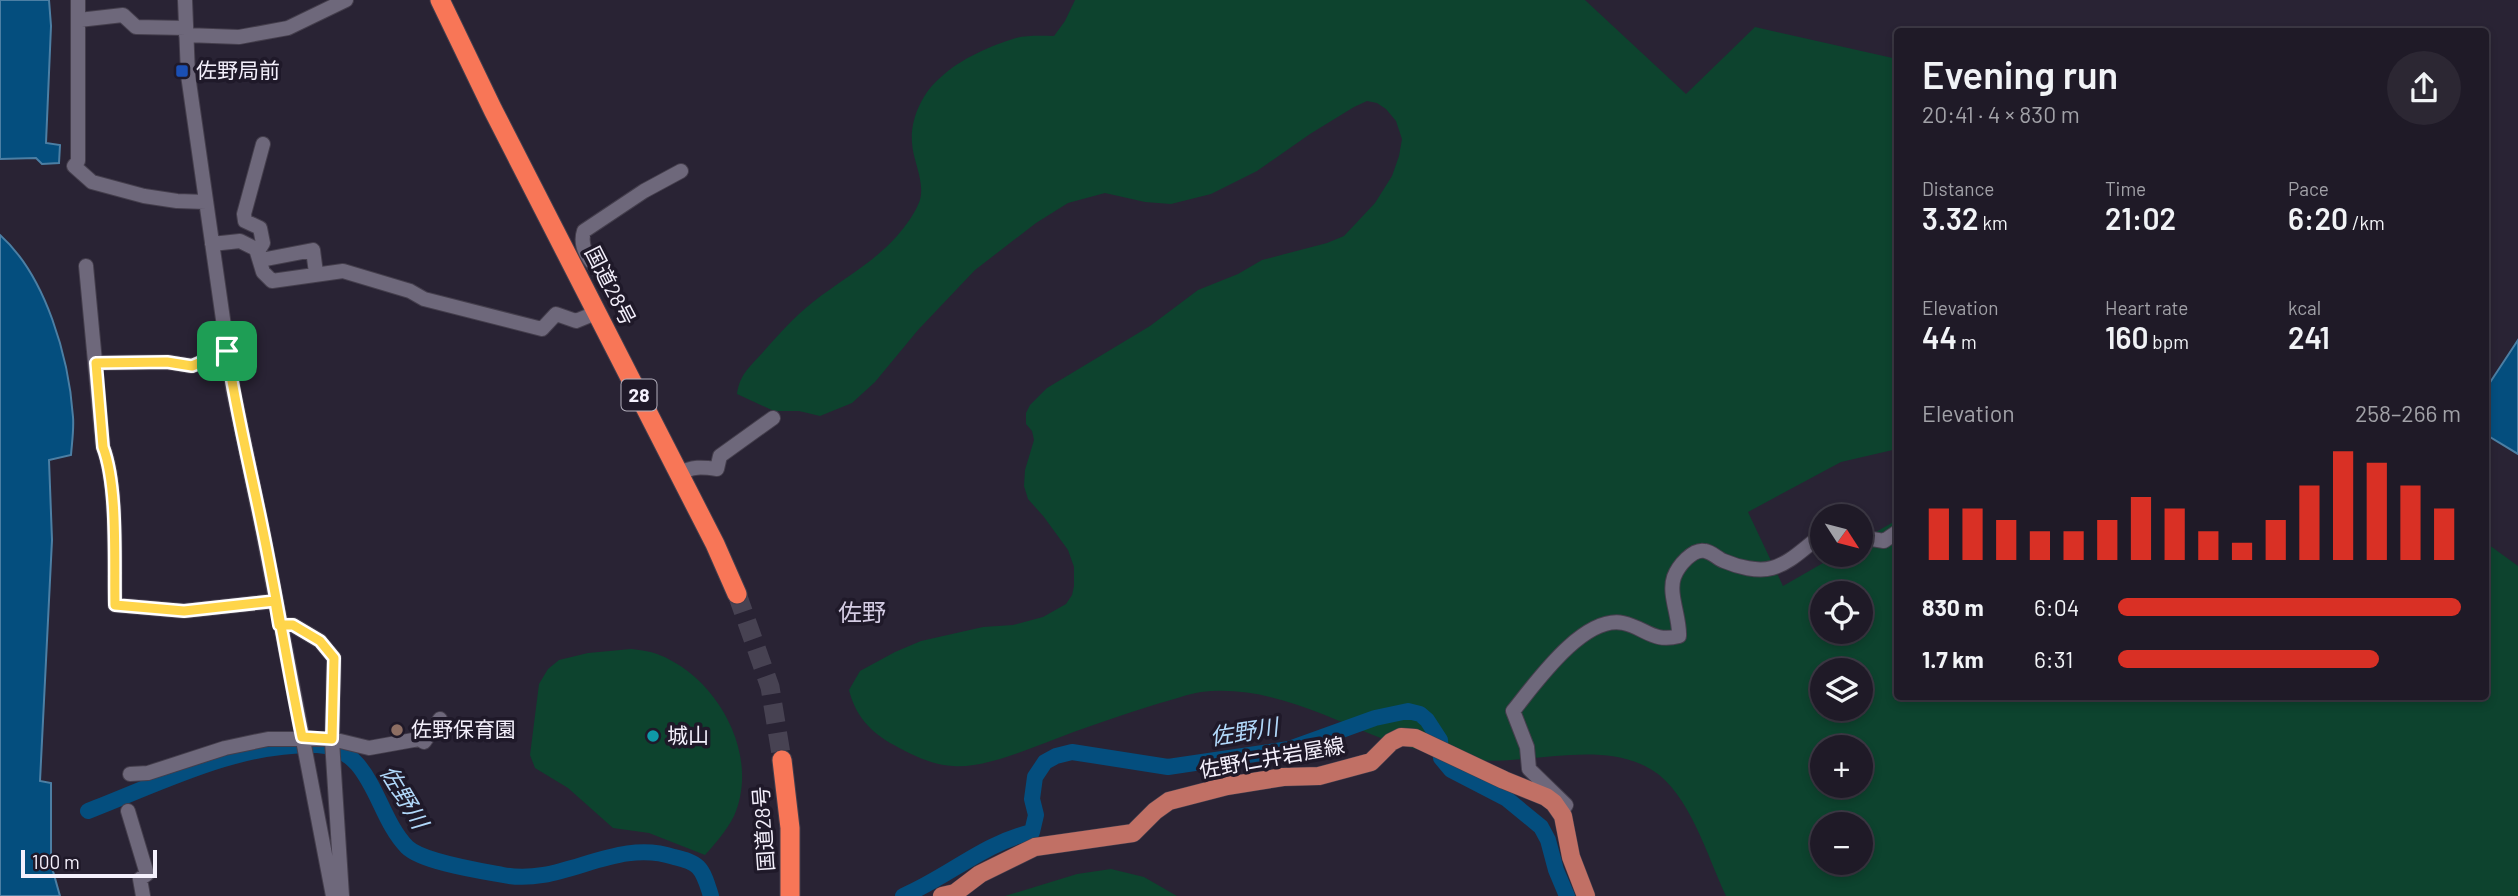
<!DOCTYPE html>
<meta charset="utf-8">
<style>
body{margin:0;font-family:Barlow,"Noto Sans JP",sans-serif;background:#2c2733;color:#f1f3f6;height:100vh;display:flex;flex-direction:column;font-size:26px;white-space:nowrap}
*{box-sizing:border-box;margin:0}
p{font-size:23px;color:#a1a1a7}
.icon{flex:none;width:38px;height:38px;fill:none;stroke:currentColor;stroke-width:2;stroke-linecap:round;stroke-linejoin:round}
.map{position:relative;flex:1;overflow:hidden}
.panel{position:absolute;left:1894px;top:28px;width:595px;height:672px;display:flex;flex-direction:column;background:#1f1a27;border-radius:7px;box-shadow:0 4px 10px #0003,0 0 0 2px #3c3844}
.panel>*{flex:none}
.needle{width:46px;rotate:126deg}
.tools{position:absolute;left:1810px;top:504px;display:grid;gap:14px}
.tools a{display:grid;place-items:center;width:63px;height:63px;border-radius:50%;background:#1f1a27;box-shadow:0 4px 10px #0003,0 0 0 2px #3c3844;font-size:35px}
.scale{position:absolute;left:21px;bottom:18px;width:136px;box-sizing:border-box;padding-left:7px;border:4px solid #f4f0fc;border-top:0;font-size:19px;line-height:24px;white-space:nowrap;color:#f4f0fc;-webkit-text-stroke:5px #1f1929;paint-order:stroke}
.pin{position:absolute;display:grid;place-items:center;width:60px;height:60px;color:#fff;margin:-30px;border-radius:14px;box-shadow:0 4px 10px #0006}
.round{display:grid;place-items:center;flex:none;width:74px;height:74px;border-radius:37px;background:#2c2733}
.headline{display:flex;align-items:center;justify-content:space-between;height:119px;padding:0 28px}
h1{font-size:38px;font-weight:600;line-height:52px}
.stats{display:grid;grid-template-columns:repeat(3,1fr);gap:10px;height:119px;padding:7px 28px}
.stats div{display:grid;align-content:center}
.stats b{font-size:30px;font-weight:600}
.stats small{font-size:19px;font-weight:400}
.stats p{font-size:19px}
.chart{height:196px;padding:14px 28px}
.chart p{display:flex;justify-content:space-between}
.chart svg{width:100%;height:126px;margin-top:7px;stroke:#d93025;stroke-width:6}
ul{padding:0 28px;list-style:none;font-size:23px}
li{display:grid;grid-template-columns:112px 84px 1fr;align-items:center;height:52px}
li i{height:18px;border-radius:9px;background:#d93025}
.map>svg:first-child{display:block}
.green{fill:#0d432e;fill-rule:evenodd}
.water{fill:#044e7e;stroke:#4c7fa4;stroke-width:2}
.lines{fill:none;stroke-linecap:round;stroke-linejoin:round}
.river{stroke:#044e7e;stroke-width:16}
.highway-tunnel{stroke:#474252;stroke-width:19;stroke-dasharray:19 10;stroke-linecap:butt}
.minor-casing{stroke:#443e4c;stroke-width:16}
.major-casing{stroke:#443e4c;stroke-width:19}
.highway-casing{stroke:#443e4c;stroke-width:21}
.minor{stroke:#6e687b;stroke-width:14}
.major{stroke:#c17065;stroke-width:18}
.highway{stroke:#f87657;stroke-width:19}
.route-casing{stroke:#fff;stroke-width:14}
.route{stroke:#ffd54a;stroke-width:9}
.transit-dot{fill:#1a4fb4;stroke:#1f1929;stroke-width:2.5}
.education-dot{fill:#8d6e63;stroke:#1f1929;stroke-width:2.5}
.culture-dot{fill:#0f9aa8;stroke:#1f1929;stroke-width:2.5}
.labels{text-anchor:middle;stroke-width:7;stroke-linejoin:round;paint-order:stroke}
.shield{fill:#1f1929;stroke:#b4b0bd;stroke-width:2}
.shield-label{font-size:19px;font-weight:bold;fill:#f4f0fc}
.poi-label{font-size:21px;fill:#f4f0fc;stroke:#1f1929;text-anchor:start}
.street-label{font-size:21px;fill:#f4f0fc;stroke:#1f1929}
.water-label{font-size:23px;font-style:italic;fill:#b1d8fa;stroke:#1f1929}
.quarter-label{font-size:24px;fill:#d4cce3;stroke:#1f1929}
</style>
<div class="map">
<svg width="2518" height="896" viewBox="0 0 2518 896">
<rect width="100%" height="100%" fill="#292334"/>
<path class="green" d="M1075 0H1585L1686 94 1755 27 1897 59V449L1841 462 1748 512 1783 586 1837 555H1860V541L1897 520V696H2485V542L2518 566V896H1726C1708 858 1689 792 1652 770 1599 737 1523 768 1465 759 1433 754 1402 747 1373 735 1317 712 1263 685 1201 692 1187 694 1173 700 1160 703 1121 715 1083 728 1045 743 1018 753 983 768 953 766 932 765 912 755 894 745 871 733 855 715 849 690L860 671 895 652 921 641 983 627 1013 625 1043 617 1066 604 1072 595 1074 586V567L1068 550 1044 517 1028 499 1024 486 1025 470 1034 440 1032 431 1026 424V413L1030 405 1047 388 1150 326 1198 290 1238 274 1262 260 1327 243 1344 236 1375 203 1392 176 1399 156 1402 139 1396 121 1386 109 1377 103 1367 101 1354 107 1310 134 1257 171 1211 194 1171 204 1145 202 1105 193 1068 203 1036 223 975 270 918 330 875 382 852 403 820 416 799 411H774L737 394C740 373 751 366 764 351 779 334 795 316 813 302 841 280 873 263 897 236 905 227 916 212 920 200 925 181 913 161 912 143 910 118 923 92 941 77 960 59 992 45 1016 38 1028 35 1042 36 1054 36L1065 21ZM1822 593H1860V632H1822ZM1822 670H1860V709H1822ZM1822 747H1860V786H1822ZM1822 824H1860V863H1822Z
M631 649C639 650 649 651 657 654 717 676 761 755 734 816 727 830 716 843 705 855L649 833 613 828 568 788 535 768 530 755 539 684 548 669 559 660 588 653Z
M1111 869 1144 877 1177 896H1005L1077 874Z"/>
<path class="water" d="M0 0H49L51 26 46 143 60 145 59 163 42 164 36 158 0 159Z
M0 235C46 276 69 358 73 417 74 429 72 442 71 455L49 460 52 540 40 781 51 783V864L60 896H0Z
M2518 340V454L2485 434V390Z"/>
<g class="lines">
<path class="river" d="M88 811C161 783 237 743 317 745 373 747 375 815 407 847 422 862 481 871 503 875 562 887 614 837 674 857 682 859 692 861 698 867 705 874 708 887 711 896
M903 896C948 877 984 843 1032 832L1036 815 1032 799 1035 777 1045 762 1056 756 1072 752 1168 767 1289 749 1375 718 1408 711 1420 714 1427 720 1440 740 1441 758 1451 770 1507 799 1541 827 1548 840 1556 870 1567 896"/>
<path class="highway-tunnel" d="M737 594 770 687 782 760"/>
<g class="minor-casing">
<path id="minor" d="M78 0V161L74 166 92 182 144 196 177 201 206 202
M185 0 188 75 233 389 263 532 333 896
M79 20 123 15 136 27 186 28
M186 35 239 37 288 28 346 0
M212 244 240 241 256 249 263 272 272 281 343 271 410 291 424 299 542 329 556 314 576 321 598 312
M258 251 263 243 260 228 245 221 244 214 263 144
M261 260 313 250 316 273
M86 266 103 447C118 485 114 561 115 605L184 611 275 601
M611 285C598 269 577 252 584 231L644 191 681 171
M96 363 167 362 192 366 227 351
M679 474C692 466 702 467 717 469L720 456 773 418
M1860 537 1884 541 1897 532
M280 625H293L320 641 334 658 332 741 342 896
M130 774 148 773 225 748 268 739H332L369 748 419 739 424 742 440 719
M1564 808 1566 805 1529 769 1527 747 1513 711C1535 684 1583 615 1623 623 1646 628 1653 643 1679 636 1680 617 1668 594 1674 577 1678 566 1693 548 1705 551 1712 552 1718 559 1724 561 1738 567 1758 572 1772 568 1791 563 1806 546 1822 535
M128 811 147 874 140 879 143 896"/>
</g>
<g class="major-casing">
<path id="major" d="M942 896 955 893 980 874 1035 847 1133 833 1155 811 1169 801 1227 786 1283 777 1319 776 1371 762 1391 742 1401 737 1415 738 1504 780 1546 797 1554 803 1563 816 1571 857 1586 896"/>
</g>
<g class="highway-casing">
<path id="highway" d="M440 0 493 110 715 544 737 594
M782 760 790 828V896"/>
</g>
<use href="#minor" class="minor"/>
<use href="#major" class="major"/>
<use href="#highway" class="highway"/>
</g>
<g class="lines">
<g class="route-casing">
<path id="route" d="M227 351C236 412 251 471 263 531 277 599 288 669 302 737L332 739 334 658 320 641 293 625H279L275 601 184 611 115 605C114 561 118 486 103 447L96 363 167 362 192 366 227 351"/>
</g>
<use href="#route" class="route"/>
</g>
<rect class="transit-dot" x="175" y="64" width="14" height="14" rx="3.5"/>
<circle class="education-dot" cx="397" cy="730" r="7"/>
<circle class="culture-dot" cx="653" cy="736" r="7"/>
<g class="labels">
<rect class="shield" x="621.5" y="379.5" width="35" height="31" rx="5"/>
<g class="shield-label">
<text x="639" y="402">28</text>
</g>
<g class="poi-label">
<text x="196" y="78">佐野局前</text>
<text x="411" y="737">佐野保育園</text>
<text x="667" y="743">城山</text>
</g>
<g class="street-label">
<text transform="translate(610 286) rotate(63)" y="7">国道28号</text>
<text transform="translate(1272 758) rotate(-10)" y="7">佐野仁井岩屋線</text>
<text transform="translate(764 829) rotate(-94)" y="7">国道28号</text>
</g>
<g class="water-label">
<text transform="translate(1244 732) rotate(-9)" y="8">佐野川</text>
<text transform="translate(404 797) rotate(59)" y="8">佐野川</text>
</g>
<g class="quarter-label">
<text x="862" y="621">佐野</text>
</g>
</g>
</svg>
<div class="tools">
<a><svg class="needle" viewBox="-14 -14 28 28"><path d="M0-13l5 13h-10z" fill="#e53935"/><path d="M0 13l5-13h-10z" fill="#a1a1a7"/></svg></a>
<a><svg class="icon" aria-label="locate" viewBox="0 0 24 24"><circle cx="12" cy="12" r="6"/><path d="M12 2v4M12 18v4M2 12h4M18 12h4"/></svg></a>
<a><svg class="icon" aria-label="layers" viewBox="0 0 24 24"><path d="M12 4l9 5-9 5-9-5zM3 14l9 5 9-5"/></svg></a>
<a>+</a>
<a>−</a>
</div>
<div class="scale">100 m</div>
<div class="pin" style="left:227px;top:351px;background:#1e9e55"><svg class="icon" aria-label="arrive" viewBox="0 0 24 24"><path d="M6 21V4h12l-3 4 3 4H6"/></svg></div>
<section class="panel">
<div class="headline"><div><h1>Evening run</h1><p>20:41 · 4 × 830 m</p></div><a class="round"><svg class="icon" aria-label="share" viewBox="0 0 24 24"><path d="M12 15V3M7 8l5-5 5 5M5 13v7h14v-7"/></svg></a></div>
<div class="stats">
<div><p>Distance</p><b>3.32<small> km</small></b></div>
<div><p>Time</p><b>21:02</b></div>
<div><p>Pace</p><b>6:20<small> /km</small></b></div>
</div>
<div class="stats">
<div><p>Elevation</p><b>44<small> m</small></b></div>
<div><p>Heart rate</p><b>160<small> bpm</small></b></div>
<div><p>kcal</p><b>241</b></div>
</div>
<div class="chart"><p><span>Elevation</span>258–266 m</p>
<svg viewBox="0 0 160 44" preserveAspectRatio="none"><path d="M5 44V26M15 44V26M25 44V30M35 44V34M45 44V34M55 44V30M65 44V22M75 44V26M85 44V34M95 44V38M105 44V30M115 44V18M125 44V6M135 44V10M145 44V18M155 44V26"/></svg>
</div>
<ul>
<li><b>830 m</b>6:04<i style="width:100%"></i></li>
<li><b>1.7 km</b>6:31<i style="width:76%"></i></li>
</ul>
</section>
</div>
